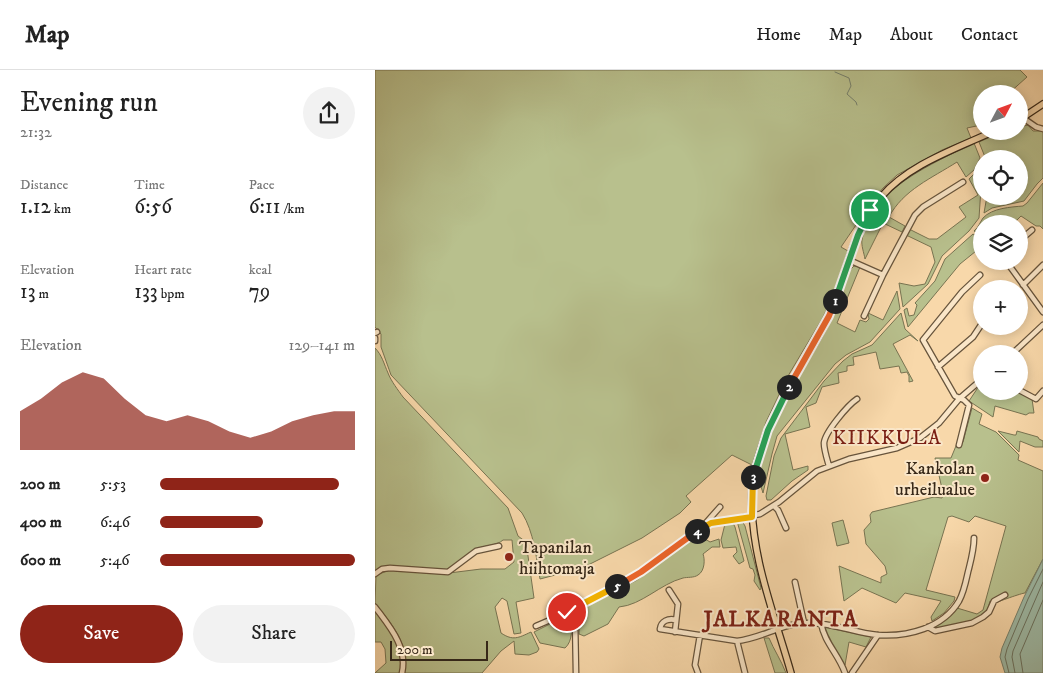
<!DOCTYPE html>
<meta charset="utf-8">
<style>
body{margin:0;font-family:"IM FELL DW Pica",serif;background:#f2f2f2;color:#222;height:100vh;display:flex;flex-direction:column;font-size:19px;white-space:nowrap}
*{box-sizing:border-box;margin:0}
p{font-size:16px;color:#767676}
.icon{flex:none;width:28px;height:28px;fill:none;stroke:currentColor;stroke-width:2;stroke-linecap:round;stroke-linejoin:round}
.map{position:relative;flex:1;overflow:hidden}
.sheet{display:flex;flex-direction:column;background:#fff;width:375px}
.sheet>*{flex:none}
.needle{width:32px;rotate:49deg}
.controls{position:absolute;left:598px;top:15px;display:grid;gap:10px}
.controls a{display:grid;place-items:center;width:55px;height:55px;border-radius:50%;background:#fff;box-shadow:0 2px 12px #0003;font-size:25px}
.scale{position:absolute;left:15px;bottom:12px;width:98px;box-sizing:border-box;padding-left:5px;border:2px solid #372818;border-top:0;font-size:14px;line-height:18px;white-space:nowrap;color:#372818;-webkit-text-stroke:4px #fae6c8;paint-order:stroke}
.pin{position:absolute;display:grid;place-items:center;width:42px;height:42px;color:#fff;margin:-21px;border:2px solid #fff;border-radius:50%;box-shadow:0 1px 5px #0007}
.km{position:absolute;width:25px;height:25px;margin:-12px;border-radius:50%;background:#222;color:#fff;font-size:14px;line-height:25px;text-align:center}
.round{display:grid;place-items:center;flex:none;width:52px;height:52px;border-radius:26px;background:#f2f2f2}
.summary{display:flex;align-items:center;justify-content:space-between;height:85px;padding:0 20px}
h1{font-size:28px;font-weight:600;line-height:38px}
.metrics{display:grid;grid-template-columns:repeat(3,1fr);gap:8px;height:85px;padding:5px 20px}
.metrics div{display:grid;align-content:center}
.metrics b{font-size:21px;font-weight:600}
.metrics small{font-size:14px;font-weight:400}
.metrics p{font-size:14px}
.chart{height:140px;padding:10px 20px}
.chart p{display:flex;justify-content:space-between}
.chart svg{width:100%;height:90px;margin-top:5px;fill:#8f2418;opacity:.7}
.action{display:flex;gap:10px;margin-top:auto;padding:10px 20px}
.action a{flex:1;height:58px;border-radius:30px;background:#8f2418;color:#fff;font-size:20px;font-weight:600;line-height:58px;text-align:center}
.action a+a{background:#f2f2f2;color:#222}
ul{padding:0 20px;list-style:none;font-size:16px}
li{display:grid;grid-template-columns:80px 60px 1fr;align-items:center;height:38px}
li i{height:12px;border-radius:6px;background:#8f2418}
header{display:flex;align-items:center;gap:30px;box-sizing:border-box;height:70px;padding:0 25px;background:#fff;border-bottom:1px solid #e0e0e0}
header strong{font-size:24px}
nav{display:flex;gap:28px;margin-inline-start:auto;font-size:18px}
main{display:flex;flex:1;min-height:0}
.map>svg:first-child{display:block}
.green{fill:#b8c08d;stroke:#787452}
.water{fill:#9ebaa6;stroke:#75806d}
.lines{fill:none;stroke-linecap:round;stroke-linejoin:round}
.shore{stroke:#6a715f;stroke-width:1}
.stream{stroke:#75806d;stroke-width:1}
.minor-casing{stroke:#67543c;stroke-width:7}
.major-casing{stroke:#372818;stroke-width:8}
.minor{stroke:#fae6c8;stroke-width:4.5}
.major{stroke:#f8d8aa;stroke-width:5.5}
.split-1-casing{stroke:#fff;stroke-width:10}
.split-2-casing{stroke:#fff;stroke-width:10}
.split-3-casing{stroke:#fff;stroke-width:10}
.split-4-casing{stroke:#fff;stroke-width:10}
.split-5-casing{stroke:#fff;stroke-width:10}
.split-6-casing{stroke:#fff;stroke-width:10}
.split-1{stroke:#22a559;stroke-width:6}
.split-2{stroke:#f0652b;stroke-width:6}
.split-3{stroke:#22a559;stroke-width:6}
.split-4{stroke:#f5b400;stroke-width:6}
.split-5{stroke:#f0652b;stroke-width:6}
.split-6{stroke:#f5b400;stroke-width:6}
.poi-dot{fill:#8f2418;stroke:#fae6c8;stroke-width:2}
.labels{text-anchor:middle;stroke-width:4;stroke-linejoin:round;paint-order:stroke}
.poi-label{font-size:18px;fill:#372818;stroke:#fae6c8;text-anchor:end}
.quarter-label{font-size:20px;letter-spacing:1px;fill:#7a1f14;stroke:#fae6c8}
.district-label{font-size:22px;font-weight:bold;letter-spacing:1px;fill:#7a1f14;stroke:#fae6c8}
</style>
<header>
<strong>Map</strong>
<nav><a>Home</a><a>Map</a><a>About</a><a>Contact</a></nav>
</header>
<main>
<section class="sheet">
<div class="summary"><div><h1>Evening run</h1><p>21:32</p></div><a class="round"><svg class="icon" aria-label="share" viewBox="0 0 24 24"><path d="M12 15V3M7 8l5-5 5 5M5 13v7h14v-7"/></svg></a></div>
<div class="metrics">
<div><p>Distance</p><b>1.12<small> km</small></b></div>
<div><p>Time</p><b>6:56</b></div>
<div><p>Pace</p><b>6:11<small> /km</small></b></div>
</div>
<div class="metrics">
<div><p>Elevation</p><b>13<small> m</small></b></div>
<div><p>Heart rate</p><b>133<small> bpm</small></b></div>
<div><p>kcal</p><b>79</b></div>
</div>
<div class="chart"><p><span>Elevation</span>129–141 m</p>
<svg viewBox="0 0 160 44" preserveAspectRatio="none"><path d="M0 44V25L10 19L20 11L30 6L40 9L50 19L60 27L70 30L80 27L90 30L100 35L110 38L120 35L130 30L140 27L150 25L160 25V44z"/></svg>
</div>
<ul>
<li><b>200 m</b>5:53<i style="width:92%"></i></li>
<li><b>400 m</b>6:46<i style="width:53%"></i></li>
<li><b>600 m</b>5:46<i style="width:100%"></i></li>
</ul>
<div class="action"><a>Save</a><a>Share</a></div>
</section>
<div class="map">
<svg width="668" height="603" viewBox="0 0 668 603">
<rect width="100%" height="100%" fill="#f8d8aa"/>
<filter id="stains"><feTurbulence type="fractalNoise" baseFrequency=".004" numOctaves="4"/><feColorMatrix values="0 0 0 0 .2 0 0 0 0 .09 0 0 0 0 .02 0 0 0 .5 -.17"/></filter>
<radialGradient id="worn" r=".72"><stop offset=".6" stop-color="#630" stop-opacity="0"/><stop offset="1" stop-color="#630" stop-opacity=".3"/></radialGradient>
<path class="green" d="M0 0H645L652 7 633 24H606V55L592 58 596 68 567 80 522 105 508 118 498 130 466 177 473 181 455 233 447 249 413 306 391 352 377 395 357 385 311 426 316 432 305 443 267 468 207 498 165 509C161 487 159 462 147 443L16 305 6 277V264L0 257Z
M653 55 658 61H668V108L662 114 649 131 617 138 609 143 612 126H644V89H609L610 87 604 72 629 61H644V57Z
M599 73 605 88 599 100 591 107 582 92C557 108 528 120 514 147L530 156 527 162 508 153 490 189C489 183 486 175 487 170 494 119 559 93 599 73Z
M600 103 606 118 604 148 594 161 567 186 553 214 528 237 524 213 539 216 550 214 560 192 556 177 531 165 534 159 554 169H562L591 147 584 137 603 125 594 109Z
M668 113V159L665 156H661L646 146 638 154H606V165L599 161C604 157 605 152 608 148 617 138 636 137 648 136L652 133Z
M598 164 606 169V177L585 194 533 257 529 240 532 238 534 246 539 245 542 235 540 233 560 211 570 189Z
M479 196 485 197 462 253 480 262 485 250 491 252 494 249 493 243 508 250 522 221 525 239 495 272 471 285 460 294 402 366 397 384 388 423 384 410V397L394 366 415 321 457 247 475 200Z
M526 243 530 259 543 271 535 265 518 274 538 311 534 312V306L532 302 526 303 524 296 505 299 501 282 478 287 479 295 472 296V301L463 303 464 313 447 317 441 333 431 337 435 357 410 364 418 400 433 396V400L417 411 396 430H392L391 426 399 386 406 368 449 311 468 291 477 284 497 275Z
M0 278C7 285 9 294 13 303 16 311 23 320 28 327L133 438 143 466 151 472 159 528 141 532 146 563 139 564 132 531 127 528 120 537 126 563C138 571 143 568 156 562L164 579 162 582 154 585 140 584 139 571 126 581 107 603H29C36 576 16 553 0 533L1 505 15 500 66 504 106 499H130L139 492 137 470H128C122 476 108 475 99 480 87 487 80 499 66 501L7 497 0 501Z
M606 313V321H643L657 329 659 343H654L651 345 620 336 618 347 594 331Z
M597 338 607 344 604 354 621 362 644 385 643 390 668 401V489L650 523C647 523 622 532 620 533L615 531C614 535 613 539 610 543 603 552 569 558 557 558L567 553 582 538 602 544 608 540 631 456 600 446 594 452 577 446 573 447 551 520 580 527 579 531 569 543 557 551 556 547 566 531 530 523 521 533 487 518 469 531 464 496 506 513V507L512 504 510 496 491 474 489 460 496 452 495 445 497 442 559 427 567 428 568 423 560 388H576L583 371 588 372Z
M623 361 639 365H641L642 361 663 367 664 369 668 371V377H660L645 371 644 382Z
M468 450 474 473 462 476 457 453Z
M362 451H367L370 456 386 518 385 520 379 511 380 505 378 499 375 498Z
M358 453 360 457 369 491 364 494 358 486 362 482 361 477 348 478 346 470 350 454Z
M325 463 327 467 335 472 344 469 345 477H337L328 484C330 489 330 501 323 505 319 508 312 507 308 508 285 514 267 535 244 537L233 554 209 566 204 564 205 542 207 539 262 510Z
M0 541 16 561 27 585 26 603H0L11 593 10 579 6 572H0Z
M191 546 195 548C197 558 198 571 190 578L165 573 159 562Z
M450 557 496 567 491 577 474 572 470 595 450 564Z
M389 568H394C399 580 406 590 411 603H400Z"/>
<path class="water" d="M668 489V603H630L625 587 627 578 649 527Z"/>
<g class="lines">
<path class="shore" d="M634 603 630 587 632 579 653 529 668 499
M640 603 637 587 638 581 668 512
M648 603 645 584 668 530"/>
<path class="stream" d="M460 2 474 8 476 16 472 24 481 32 482 35"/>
<g class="minor-casing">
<path id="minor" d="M648 48 661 57 668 59
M644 171 657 160
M474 190 508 205 540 145 548 137 588 112
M631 191 668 242
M648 215 668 195
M489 246 508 205
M0 263 2 262
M0 268V271
M637 284 668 255
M563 297 598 267 606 255
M644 320 661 329 668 321
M584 375 594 335 589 330 580 326 548 270 587 222 605 205
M454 396C452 389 449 380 449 373 450 362 473 335 482 329
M399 436 403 440 411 458
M329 455 345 437
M0 504 7 499 15 498 73 502 101 481 124 476
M420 512 429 553
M294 520 303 534 300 562
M0 537C14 556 33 577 27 603
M198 539 200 548 201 603
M301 550C293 548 286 551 285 559L362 571
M446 553C449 572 464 585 470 603
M161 556 189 544 250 512 280 492 330 455 385 444 404 432 442 401 474 389 522 378 545 368 564 353 584 329 606 310
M553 557 560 561 597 553 608 547 614 542 619 531 630 525
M323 603 320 595 325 565
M370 603 362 571C385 569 408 553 432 553 457 552 479 563 503 565 533 567 568 558 584 531 589 522 591 511 593 502 596 490 599 480 599 468
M477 603 503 565"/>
</g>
<g class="major-casing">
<path id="major" d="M644 50 668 34
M416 603C399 543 374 483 377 419 377 405 382 391 386 379 394 355 405 332 418 310 430 288 445 267 455 244 472 205 477 159 506 127 534 94 581 79 619 61"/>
</g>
<use href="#minor" class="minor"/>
<use href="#major" class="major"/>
</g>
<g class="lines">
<g class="split-1-casing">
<path id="split-1" d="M460 231 483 165 495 140"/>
</g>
<g class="split-2-casing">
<path id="split-2" d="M414 317 454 246 460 231"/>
</g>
<g class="split-3-casing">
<path id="split-3" d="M378 407 393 360 414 317"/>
</g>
<g class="split-4-casing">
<path id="split-4" d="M322 461 336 453 377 447 378 407"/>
</g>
<g class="split-5-casing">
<path id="split-5" d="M242 516 266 502 322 461"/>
</g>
<g class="split-6-casing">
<path id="split-6" d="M192 542 242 516"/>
</g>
<use href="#split-1" class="split-1"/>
<use href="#split-2" class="split-2"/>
<use href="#split-3" class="split-3"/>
<use href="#split-4" class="split-4"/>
<use href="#split-5" class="split-5"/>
<use href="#split-6" class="split-6"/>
</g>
<g class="poi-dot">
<circle cx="610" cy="408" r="5"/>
<circle cx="134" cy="487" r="5"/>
</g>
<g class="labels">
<g class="poi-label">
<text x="600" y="404">Kankolan<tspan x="600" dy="21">urheilualue</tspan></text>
<text x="144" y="483" text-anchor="start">Tapanilan<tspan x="144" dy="21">hiihtomaja</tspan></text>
</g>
<g class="quarter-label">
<text x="512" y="374">KIIKKULA</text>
</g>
<g class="district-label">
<text x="406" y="556">JALKARANTA</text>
</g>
</g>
<rect width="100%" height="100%" filter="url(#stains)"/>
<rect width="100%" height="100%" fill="url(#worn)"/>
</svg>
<div class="controls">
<a><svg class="needle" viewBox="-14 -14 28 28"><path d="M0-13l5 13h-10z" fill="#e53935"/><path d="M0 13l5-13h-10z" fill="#767676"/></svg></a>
<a><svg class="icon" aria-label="locate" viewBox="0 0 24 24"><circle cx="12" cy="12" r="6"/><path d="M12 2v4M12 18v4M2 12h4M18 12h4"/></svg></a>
<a><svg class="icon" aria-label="layers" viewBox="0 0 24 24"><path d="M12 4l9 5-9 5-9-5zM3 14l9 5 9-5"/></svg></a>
<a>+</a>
<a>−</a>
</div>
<div class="scale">200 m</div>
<div class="pin" style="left:495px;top:140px;background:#1e9e55"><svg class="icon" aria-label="arrive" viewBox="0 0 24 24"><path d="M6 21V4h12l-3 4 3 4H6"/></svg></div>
<div class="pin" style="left:192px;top:542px;background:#d93025"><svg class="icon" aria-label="check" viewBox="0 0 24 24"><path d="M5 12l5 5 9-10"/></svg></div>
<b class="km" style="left:460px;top:231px">1</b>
<b class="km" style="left:414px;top:317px">2</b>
<b class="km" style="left:378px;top:407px">3</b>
<b class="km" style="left:322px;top:461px">4</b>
<b class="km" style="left:242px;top:516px">5</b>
</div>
</main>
